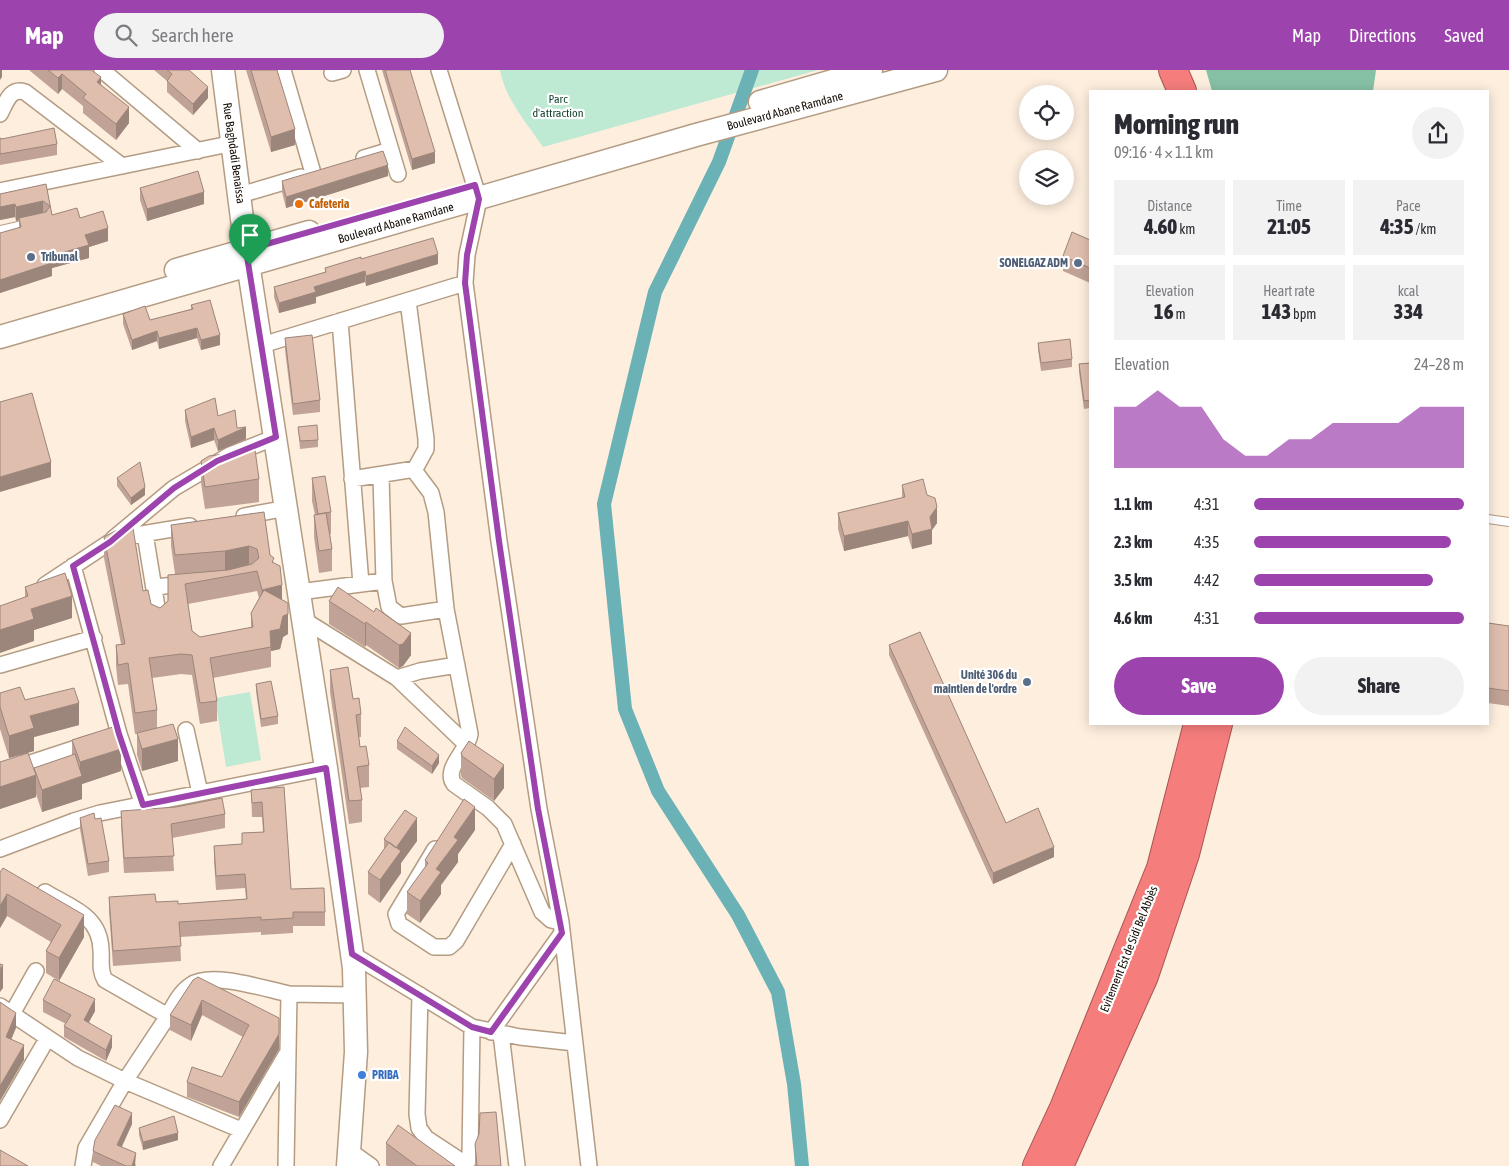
<!DOCTYPE html>
<meta charset="utf-8">
<style>
body{margin:0;font-family:"Asap Condensed",sans-serif;background:#f2f2f3;color:#2b2b33;height:100vh;display:flex;flex-direction:column;font-size:19px;white-space:nowrap}
*{box-sizing:border-box;margin:0}
p{font-size:16px;color:#7c7c81}
.icon{flex:none;width:28px;height:28px;fill:none;stroke:currentColor;stroke-width:2;stroke-linecap:round;stroke-linejoin:round}
.map{position:relative;flex:1;overflow:hidden}
.sheet{position:absolute;left:1089px;top:20px;width:400px;height:635px;display:flex;flex-direction:column;background:#fff;border-radius:0px;box-shadow:0 2px 12px #0003}
.sheet>*{flex:none}
.fabs{position:absolute;left:1019px;top:15px;display:grid;gap:10px}
.fabs a{display:grid;place-items:center;width:55px;height:55px;border-radius:50%;background:#fff;box-shadow:0 2px 12px #0003;font-size:25px}
.pin{position:absolute;display:grid;place-items:center;width:42px;height:42px;color:#fff;margin:-51px -21px;border-radius:50% 50% 50% 0;rotate:-45deg;box-shadow:0 0 5px #0007}
.pin .icon{rotate:45deg}
.round{display:grid;place-items:center;flex:none;width:52px;height:52px;border-radius:26px;background:#f2f2f3}
.head{display:flex;align-items:center;justify-content:space-between;height:85px;padding:0 25px}
h1{font-size:28px;font-weight:800;line-height:38px}
.metrics{display:grid;grid-template-columns:repeat(3,1fr);gap:8px;height:85px;padding:5px 25px}
.metrics div{display:grid;align-content:center;border-radius:0px;background:#f2f2f3;text-align:center}
.metrics b{font-size:21px;font-weight:800}
.metrics small{font-size:14px;font-weight:400}
.metrics p{font-size:14px}
.chart{height:140px;padding:10px 25px}
.chart p{display:flex;justify-content:space-between}
.chart svg{width:100%;height:90px;margin-top:5px;fill:#9d43ae;opacity:.7}
.button{display:flex;gap:10px;margin-top:auto;padding:10px 25px}
.button a{flex:1;height:58px;border-radius:30px;background:#9d43ae;color:#fff;font-size:20px;font-weight:800;line-height:58px;text-align:center}
.button a+a{background:#f2f2f3;color:#2b2b33}
ul{padding:0 25px;list-style:none;font-size:16px}
li{display:grid;grid-template-columns:80px 60px 1fr;align-items:center;height:38px}
li i{height:12px;border-radius:6px;background:#9d43ae}
header{display:flex;align-items:center;gap:30px;box-sizing:border-box;height:70px;padding:0 25px;background:#9d43ae;color:#fff}
header strong{font-size:24px}
nav{display:flex;gap:28px;margin-inline-start:auto;font-size:18px}
.search{width:350px;height:45px;background:#f2f2f3;display:flex;align-items:center;gap:12px;box-sizing:border-box;padding:0 18px;border-radius:28px;color:#7c7c81;font-size:19px}
.map>svg:first-child{display:block}
.green{fill:#beead4}
.forest{fill:#86c0a5}
.lines{fill:none;stroke-linecap:round;stroke-linejoin:round}
.canal{stroke:#6ab2b6;stroke-width:14}
.lane-casing{stroke:#b49c83;stroke-width:10}
.street-casing{stroke:#b49c83;stroke-width:18}
.secondary-casing{stroke:#b49c83;stroke-width:25}
.highway-casing{stroke:#a75652;stroke-width:30}
.lane{stroke:#fff;stroke-width:8}
.street{stroke:#fff;stroke-width:15}
.secondary{stroke:#fff;stroke-width:22}
.highway{stroke:#f57d7c;stroke-width:28}
.wall{fill:#c0a396;fill-rule:evenodd}
.shaded-wall{fill:#9c857a}
.building{fill:#dfbeae;stroke:#9c857a}
.route-casing{stroke:#fff;stroke-width:10}
.route{stroke:#9d43ae;stroke-width:6}
.food-dot{fill:#e8710a;stroke:#fff;stroke-width:2}
.service-dot{fill:#5c6f8a;stroke:#fff;stroke-width:2}
.shop-dot{fill:#3f7fe0;stroke:#fff;stroke-width:2}
.labels{text-anchor:middle;stroke-width:4.5;stroke-linejoin:round;paint-order:stroke}
.park-label{font-size:12px;fill:#164633;stroke:#fff}
.street-label{font-size:12px;fill:#150d05;stroke:#fff}
.food-label{font-size:12px;font-weight:bold;fill:#c56008;stroke:#fff;text-anchor:start}
.service-label{font-size:12px;font-weight:bold;fill:#4e5e75;stroke:#fff;text-anchor:end}
.shop-label{font-size:12px;font-weight:bold;fill:#366cbe;stroke:#fff;text-anchor:start}
</style>
<header>
<strong>Map</strong>
<div class="search"><svg class="icon" aria-label="search" viewBox="0 0 24 24"><circle cx="10" cy="10" r="6"/><path d="M15 15l6 6"/></svg>Search here</div>
<nav><a>Map</a><a>Directions</a><a>Saved</a></nav>
</header>
<div class="map">
<svg width="1509" height="1096" viewBox="0 0 1509 1096">
<rect width="100%" height="100%" fill="#fdeede"/>
<path class="green" d="M500 0H818L543 77C527 53 505 29 500 0Z
M250 622 261 690 226 697 215 628Z"/>
<path class="forest" d="M1206 0H1376L1373 21H1212Z"/>
<g class="lines">
<path class="canal" d="M752 0 719 92 655 222 604 434 625 639 658 721 738 845 778 922 794 1014 802 1096"/>
<g class="lane-casing">
<path id="lane" d="M0 160 27 154
M1488 449 1509 452"/>
</g>
<g class="street-casing">
<path id="street" d="M102 0 198 81
M283 0 313 103
M367 0 398 104
M439 0 479 129 467 185 465 213 499 471 539 739 561 852 589 1096
M332 3 343 0
M0 44C6 33 10 17 25 22L122 96
M364 88 391 80
M0 121 234 73
M240 125 301 107
M408 231 426 369V379L415 399 416 403 431 423 436 442 446 539 470 664C468 681 443 698 454 714L488 738 504 754 542 842 551 850 561 852
M340 251 361 514
M262 275 465 213
M381 406 384 511 389 537 401 546 446 539
M352 409 415 399
M244 446 287 438
M145 464 159 549
M113 469 174 418 230 385 276 367
M73 496 119 664 143 735
M45 515 110 472 124 467 190 456
M154 517 187 514
M299 522 384 511
M304 550 397 608 467 675
M0 595 94 568
M397 608 420 601 457 595
M186 660 200 723
M0 703 91 673
M0 779 74 751 100 743 326 698
M435 779 396 844 399 854 434 877H449L456 871 513 774
M45 822C71 838 100 845 101 880 102 891 99 900 105 910L168 946 125 1011 86 1078 83 1096
M352 884 472 957 520 967 575 973
M420 925 417 1044 419 1058 426 1068 464 1093 468 1091 470 1086 472 957
M0 936 78 988 125 1011 241 1060
M13 942 36 901
M168 946C174 935 180 922 191 915 211 901 265 919 289 924
M491 962 562 863
M501 964 517 1096
M0 1050 47 969
M350 1081 371 1096
M221 1096 286 985
M286 1096 289 924 354 925"/>
</g>
<g class="secondary-casing">
<path id="secondary" d="M223 0 246 180 326 698 354 898 356 982 348 1096
M760 32 871 0
M176 200 309 162
M0 267 696 65 936 0"/>
</g>
<g class="highway-casing">
<path id="highway" d="M1173 0 1182 21
M1037 1096 1064 1038 1161 798 1198 654
M1059 1096 1144 906 1185 784 1218 654"/>
</g>
<use href="#lane" class="lane"/>
<use href="#street" class="street"/>
<use href="#secondary" class="secondary"/>
<use href="#highway" class="highway"/>
</g>
<path class="wall" d="M29 0H91L101 14 129 53 116 70 83 43V36L62 19 58 24Z
M154 0H189L208 28 193 45 167 22V11Z
M246 0H277L295 75 271 82Z
M382 0H410L435 93 412 100Z
M0 68 57 74V85L0 95Z
M388 106 286 138 282 122V111Z
M46 114 52 145 80 148 108 171 89 177V188L52 198V206L0 223V163L19 158V150L16 151 15 147 0 150V124Z
M140 118 204 134 147 151 140 130Z
M1090 170V213L1063 201V186Z
M361 189 438 194 366 216 365 212 316 227V233L279 243 274 227V217L325 202V198Z
M191 235 220 275 201 280 197 268 159 279 157 271 132 280 123 254V244L150 250 191 239Z
M285 268 320 330V342L293 345 285 280Z
M1038 273 1072 289V297L1041 301 1038 280Z
M1090 293V338L1084 339 1079 302V294Z
M185 340 218 346 237 358 246 369 218 381 214 370 191 378 185 351Z
M298 357 318 370V377L300 379Z
M201 391 259 409V432L205 439 201 413Z
M117 408 145 425 131 435 117 416Z
M312 408 331 442V464H330L332 479V501L319 503 314 467V445H315L312 431Z
M902 415 927 425 937 453 932 460V474L912 479 908 466 844 481 838 459V443L902 428Z
M264 442 270 485 274 493 282 530 288 564 283 567 280 579 271 581V597L213 608 217 631V651L200 654 192 605 181 604 152 608 157 640V658L178 691 142 701 137 685V664H135L128 614 118 615 116 596V575L121 574 104 488V467L151 534 160 538 168 531 175 504 171 476V455ZM257 521 259 528 251 543V558L200 567 192 561 188 534Z
M25 517 72 548 34 560V571L25 528Z
M338 517 411 585 403 596 399 598 366 575 365 577 329 554V531Z
M1488 553 1509 556V636L1488 633Z
M889 575 1006 753 1054 787 993 814 889 585Z
M330 600 353 629 361 644V667H359L360 677 369 695V717L360 718 362 730V752L349 754 330 622Z
M256 614 278 646V654L261 657 256 621Z
M0 623 79 655 34 667V681L9 688 0 659Z
M72 670 121 701 82 714V729L42 742 36 724V727L0 739V692L34 701V698L72 685Z
M397 671 439 693 432 704 397 679Z
M469 671 504 718 494 731 462 708 461 705V683Z
M284 717 291 819 325 842V856H293V863L261 865V862L180 867 181 891 113 896 109 841V827L178 834 246 829 245 818 216 820 214 791V776L242 774V763L263 762 262 747H252L251 720Z
M121 741 225 744V758L172 768 174 801 124 803 121 756Z
M80 748 95 749 109 791V802L88 806 80 759Z
M475 760 458 784V792L441 815V824L420 853 407 844V822L425 798V790Z
M384 769 417 771 401 793V803L380 833 368 824V802L384 779Z
M0 802 84 867 59 911 46 903V881L51 872 7 846 0 858Z
M193 910 279 979 239 1047 187 1027V1012L222 1007 243 967 202 945 191 971 170 960V945Z
M43 930 95 941 89 952 112 977 106 991 64 967V956L66 954 43 942Z
M132 1054 122 1077 136 1095 135 1096H101L93 1092V1081Z
M139 1058 178 1070 143 1080 139 1065Z
M386 1073 455 1096H387L386 1095Z
M475 1074 501 1096H475Z"/>
<path class="shaded-wall" d="M0 0H2V7L0 10Z
M62 4V19L58 24V8Z
M101 7V23L97 12Z
M208 17V28L193 45V34Z
M129 37V53L116 70V54Z
M295 59V75L271 82V67Z
M435 82V93L412 100V89Z
M388 95V106L286 138V127Z
M204 122V134L147 151V139Z
M43 131V144L16 151V137Z
M15 134V147L0 150V137Z
M108 158V171L89 177V188L52 198V206L0 223V210L85 165Z
M438 184V194L366 216V206Z
M365 201V212L316 227V233L279 243V233L314 217Z
M197 258V268L159 279V268Z
M157 261V271L132 280V270Z
M220 265V275L201 280V270Z
M246 357V369L218 381V370Z
M214 358V370L191 378V367Z
M51 392V407L0 422V407Z
M145 417V425L131 435V428Z
M937 437V453L932 460V474L912 479V464L930 447Z
M908 451V466L844 481V466Z
M249 476V497L225 502V481Z
M282 515V535L262 541V520Z
M72 526V548L34 560V571L0 583V560L31 539Z
M288 544V564L283 567 280 579 271 581 270 561 283 546Z
M366 552V575L365 577V554Z
M411 563V585L403 596 399 598V575Z
M79 633V655L34 667V681L9 688V666L30 646Z
M178 669V691L142 701V679Z
M121 679V701L82 714V729L42 742V720L80 707V692Z
M439 685V693L432 704V696Z
M504 695V718L494 731V709Z
M36 705V727L0 739V717Z
M475 737V760L458 784V792L441 815V824L420 853V831L454 767Z
M417 748V771L401 793V803L380 833V810L396 778Z
M1054 777V787L993 814V803Z
M7 824V846L0 858V836Z
M84 845V867L59 911V888Z
M3 895V918L0 922V900Z
M95 929V941L84 961V950Z
M202 930V945L191 971V955Z
M16 943V958L6 982V967Z
M279 948V979L239 1047V1032Z
M112 966V977L106 991V980Z
M24 975V990L0 1031V1016Z
M132 1043V1054L117 1086V1075Z
M178 1063V1070L143 1080V1072Z
M136 1083 135 1096H132Z"/>
<path class="building" d="M48 0H91L101 7 97 12 129 37 116 54 83 28 86 24 62 4 58 8Z
M167 0H189L208 17 193 34 167 11 172 4Z
M251 0H277L295 59 271 67Z
M385 0H410L435 82 412 89Z
M54 58 57 74 0 84V68L2 69Z
M383 81 388 95 286 127 282 111Z
M198 101 204 122 147 139 140 118Z
M46 114 52 145 77 138 80 148 103 141 108 158 85 165 89 175 50 186 52 193 0 210V163L21 157 19 148 46 142 50 136 43 131 16 137 15 134 0 137V124Z
M1072 162 1090 170V198L1063 186Z
M433 168 438 184 366 206 365 201 314 217 316 222 279 233 274 217 326 202 325 198 361 187V189Z
M210 230 220 265 201 270 197 258 159 268 157 261 132 270 123 244 145 236 150 250 193 239 191 235Z
M312 265 320 330 293 334 285 268Z
M1070 269 1072 289 1041 293 1038 273Z
M1090 293V330L1084 331 1079 294Z
M32 323 51 392 0 407V332Z
M215 328 218 346 235 340 237 358 246 357 218 370 214 358 191 367 185 340Z
M317 355 318 370 300 371 298 357Z
M255 380 259 409 205 417 201 391 209 386Z
M140 392 145 417 131 428 117 408Z
M325 406 331 442 318 444 312 408Z
M923 409 927 425 935 428 937 437 930 447 932 459 912 464 908 451 844 466 838 443 905 427 902 415Z
M264 442 270 485 274 488 272 492 280 496 282 515 262 520 257 501 185 514 192 561 200 567 253 557 251 543 264 520 288 533V544L283 546 280 559 270 561 271 577 210 588 217 631 200 633 192 585 181 584 149 588 157 640 135 643 128 593 118 595 116 575 125 574 104 467 115 461 133 458 143 521 148 520 151 534 160 538 168 531V505L228 500 252 494 259 488 257 479 249 476 225 481 175 485 171 455Z
M326 443 332 479 319 481 314 445Z
M65 503 72 526 31 539 34 549 0 560V536L28 526 25 517Z
M338 517 374 542 376 538 411 563 403 574 399 575 366 552 365 554 329 531Z
M1488 553 1509 556V621L1488 618Z
M920 562 1006 753 1038 738 1054 777 993 803 889 575Z
M348 597 353 629 359 628 361 644 356 645 360 677 366 676 369 695 357 697 362 730 349 731 330 600Z
M271 611 278 646 261 649 256 614Z
M20 617 25 630 74 618 79 633 30 646 34 658 9 666 0 637V623Z
M173 654 178 669 142 679 137 663Z
M113 657 121 679 80 692 72 670Z
M405 657 439 685 432 696 397 671Z
M469 671 504 695 494 709 462 686 461 683Z
M28 683 36 705 0 717V692Z
M75 684 82 706 42 720 34 698Z
M284 717 291 819 324 818 325 842H293V848L261 850V847L179 852 181 876 113 881 109 827 155 824 156 832 178 831V834L247 829 245 804 216 806 214 776 242 774V763L264 762 262 732 252 733 251 720Z
M222 728 225 744 171 754 174 786 124 788 121 741 176 737Z
M464 729 475 737 454 767 458 770 436 799 441 802 420 831 407 822 428 793 425 790Z
M405 740 417 748 396 778 384 769Z
M94 743 95 749 101 748 109 791 88 794 80 748Z
M389 772 401 781 380 810 368 802Z
M3 798 84 845 59 888 46 881 61 855 7 824 0 836V802Z
M0 894 3 895 0 900Z
M198 907 279 948V964L239 1032 187 1012 192 997 222 1007 249 955 202 930 191 955 170 945 193 910Z
M54 909 95 929 84 950 112 966 106 980 64 956 71 945 43 930Z
M0 932 16 943 6 967 24 975 0 1016Z
M115 1035 132 1043 117 1075 136 1083 132 1096H126L93 1081 95 1070Z
M496 1042 501 1096H477L475 1074 479 1064 480 1043Z
M174 1046 178 1063 143 1072 139 1058Z
M398 1055 455 1096H417L386 1073Z
M0 1080 28 1096H0Z"/>
<g class="lines">
<g class="route-casing">
<path id="route" d="M475 115 479 129 467 185 465 213 499 471 538 739 562 863 491 962 472 957 352 884 326 698 143 735 119 664 73 496 110 472 174 418 217 391 276 367 246 180Z"/>
</g>
<use href="#route" class="route"/>
</g>
<circle class="food-dot" cx="299" cy="134" r="5"/>
<g class="service-dot">
<circle cx="31" cy="187" r="5"/>
<circle cx="1078" cy="193" r="5"/>
<circle cx="1027" cy="612" r="5"/>
</g>
<circle class="shop-dot" cx="362" cy="1005" r="5"/>
<g class="labels">
<g class="park-label">
<text x="558" y="33">Parc<tspan x="558" dy="14">d'attraction</tspan></text>
</g>
<g class="street-label">
<text transform="translate(785 41) rotate(-15)" y="4">Boulevard Abane Ramdane</text>
<text transform="translate(234 83) rotate(82)" y="4">Rue Baghdadi Benaissa</text>
<text transform="translate(396 153) rotate(-16)" y="4">Boulevard Abane Ramdane</text>
<text transform="translate(1129 879) rotate(-68)" y="4">Evitement Est de Sidi Bel Abbès</text>
</g>
<g class="food-label">
<text x="309" y="138">Cafeteria</text>
</g>
<g class="service-label">
<text x="41" y="191" text-anchor="start">Tribunal</text>
<text x="1068" y="197">SONELGAZ ADM</text>
<text x="1017" y="609">Unité 306 du<tspan x="1017" dy="14">maintien de l'ordre</tspan></text>
</g>
<g class="shop-label">
<text x="372" y="1009">PRIBA</text>
</g>
</g>
</svg>
<div class="fabs">
<a><svg class="icon" aria-label="locate" viewBox="0 0 24 24"><circle cx="12" cy="12" r="6"/><path d="M12 2v4M12 18v4M2 12h4M18 12h4"/></svg></a>
<a><svg class="icon" aria-label="layers" viewBox="0 0 24 24"><path d="M12 4l9 5-9 5-9-5zM3 14l9 5 9-5"/></svg></a>
</div>
<div class="pin" style="left:250px;top:195px;background:#1e9e55"><svg class="icon" aria-label="arrive" viewBox="0 0 24 24"><path d="M6 21V4h12l-3 4 3 4H6"/></svg></div>
<section class="sheet">
<div class="head"><div><h1>Morning run</h1><p>09:16 · 4 × 1.1 km</p></div><a class="round"><svg class="icon" aria-label="share" viewBox="0 0 24 24"><path d="M12 15V3M7 8l5-5 5 5M5 13v7h14v-7"/></svg></a></div>
<div class="metrics">
<div><p>Distance</p><b>4.60<small> km</small></b></div>
<div><p>Time</p><b>21:05</b></div>
<div><p>Pace</p><b>4:35<small> /km</small></b></div>
</div>
<div class="metrics">
<div><p>Elevation</p><b>16<small> m</small></b></div>
<div><p>Heart rate</p><b>143<small> bpm</small></b></div>
<div><p>kcal</p><b>334</b></div>
</div>
<div class="chart"><p><span>Elevation</span>24–28 m</p>
<svg viewBox="0 0 160 44" preserveAspectRatio="none"><path d="M0 44V14L10 14L20 6L30 14L40 14L50 30L60 38L70 38L80 30L90 30L100 22L110 22L120 22L130 22L140 14L150 14L160 14V44z"/></svg>
</div>
<ul>
<li><b>1.1 km</b>4:31<i style="width:100%"></i></li>
<li><b>2.3 km</b>4:35<i style="width:94%"></i></li>
<li><b>3.5 km</b>4:42<i style="width:85%"></i></li>
<li><b>4.6 km</b>4:31<i style="width:100%"></i></li>
</ul>
<div class="button"><a>Save</a><a>Share</a></div>
</section>
</div>
